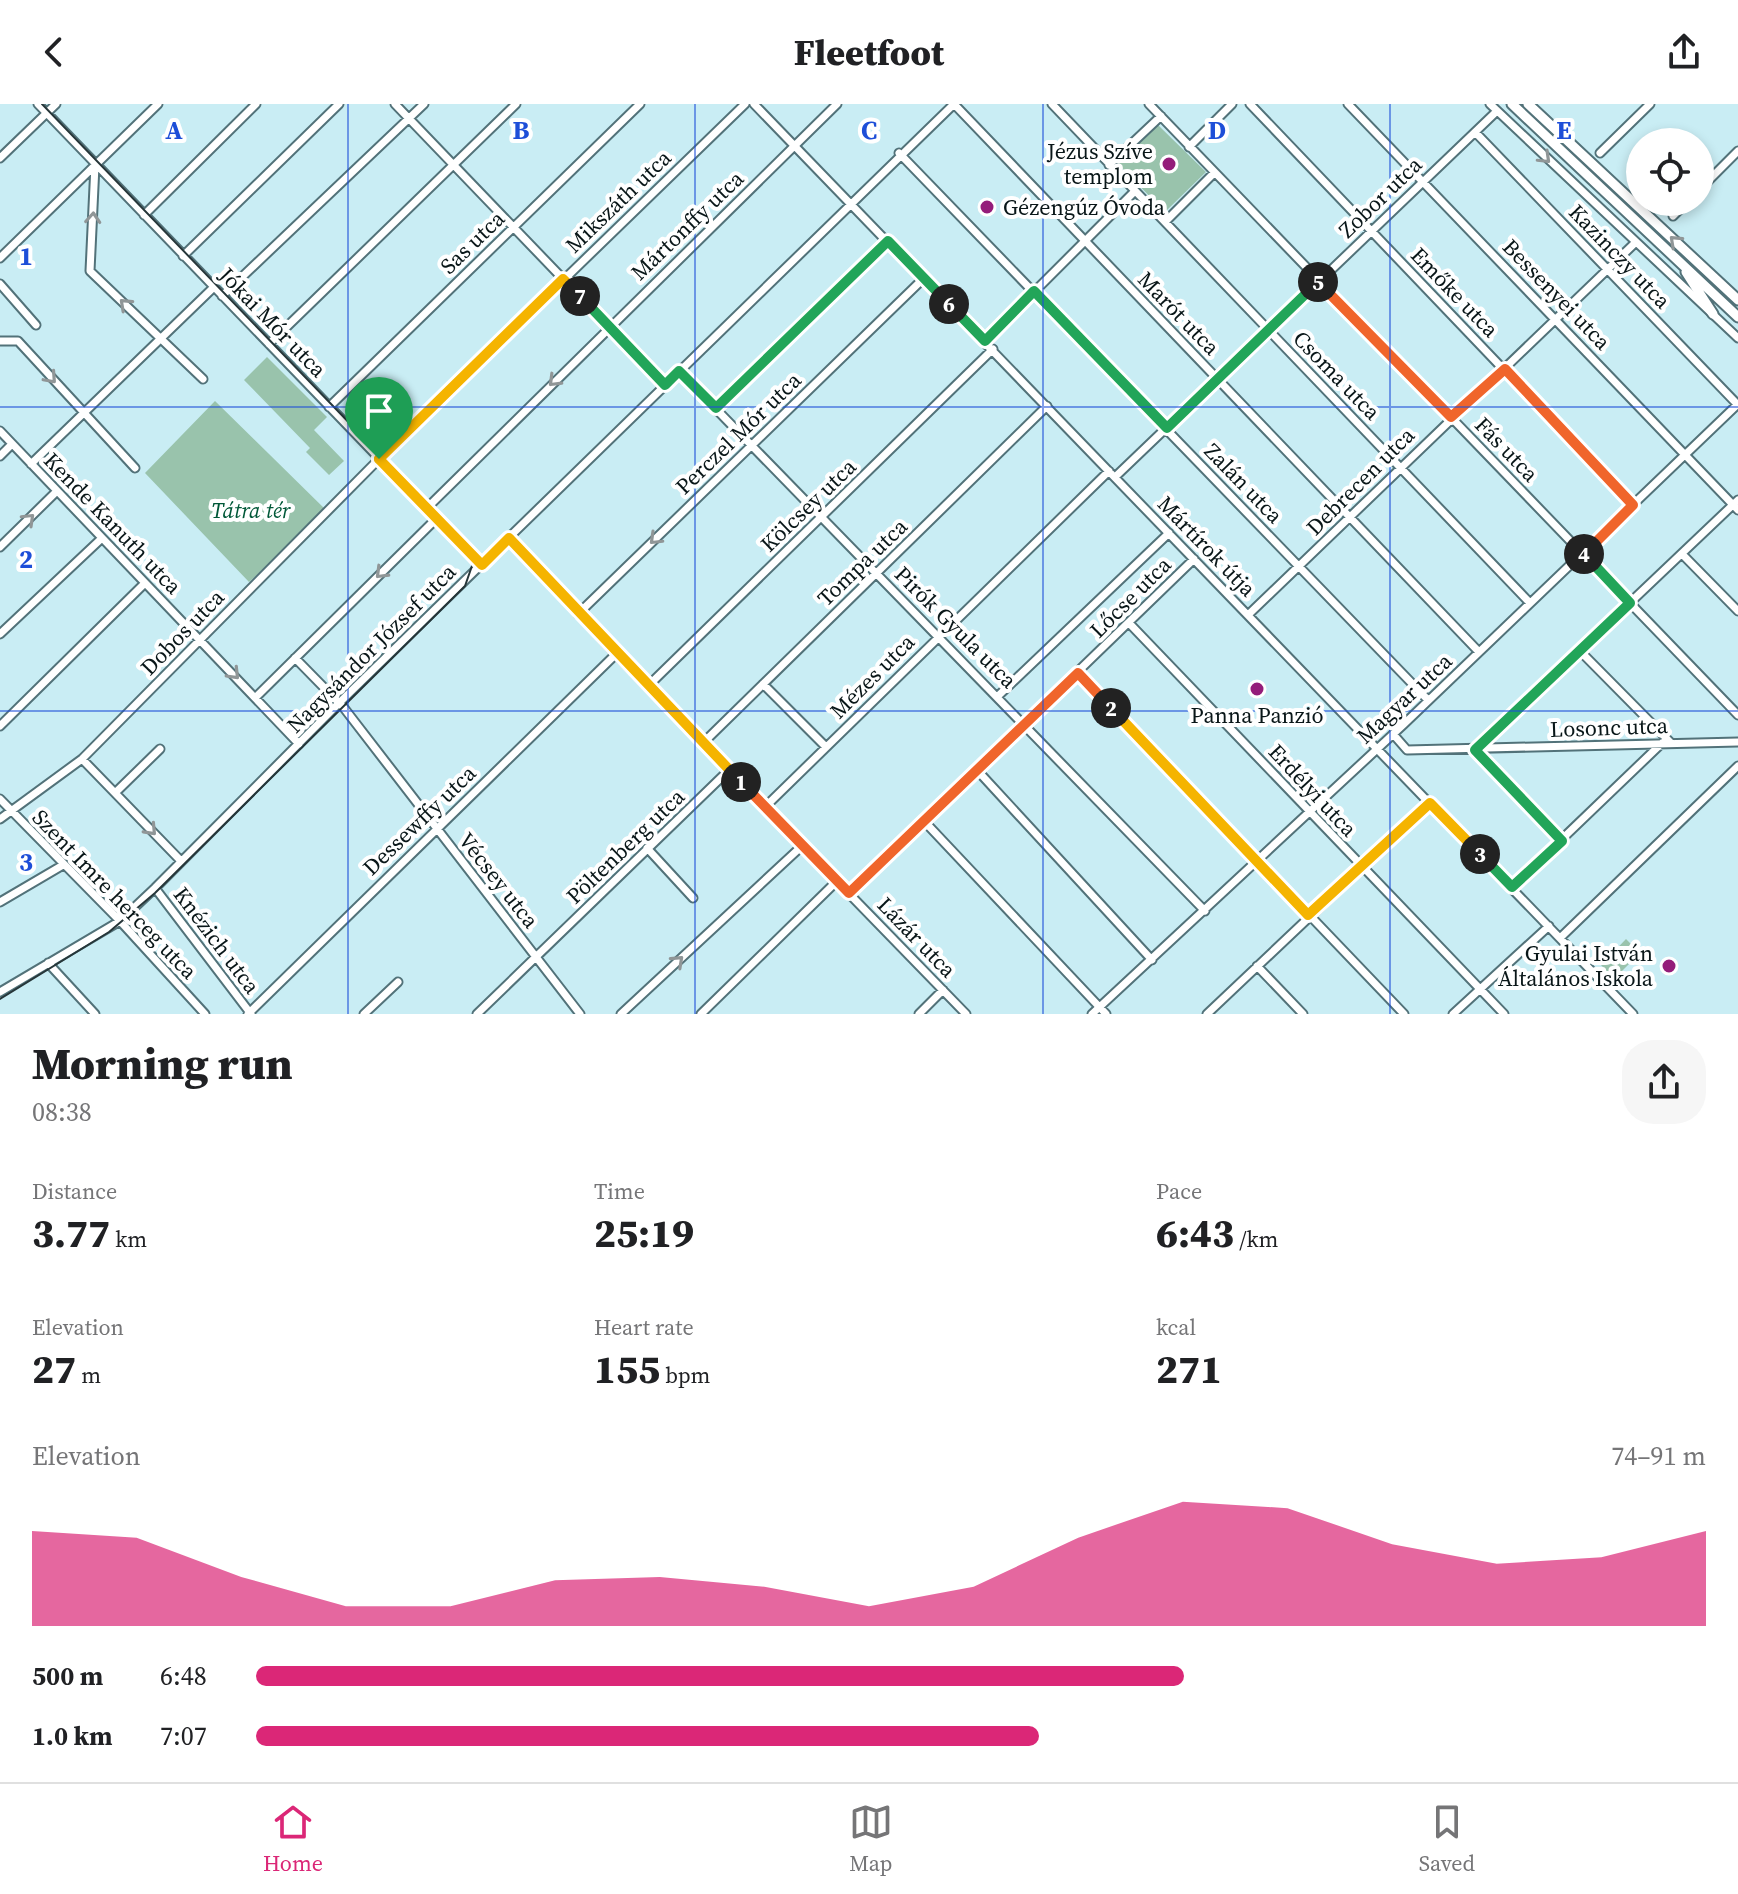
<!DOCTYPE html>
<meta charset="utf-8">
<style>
body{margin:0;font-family:"Source Serif 4",serif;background:#f6f6f6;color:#202124;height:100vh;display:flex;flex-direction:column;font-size:30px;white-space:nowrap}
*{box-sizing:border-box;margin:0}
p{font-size:26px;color:#757577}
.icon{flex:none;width:44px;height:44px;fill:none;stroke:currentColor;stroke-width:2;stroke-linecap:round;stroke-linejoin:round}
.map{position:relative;height:910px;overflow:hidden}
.panel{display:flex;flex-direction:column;background:#fff;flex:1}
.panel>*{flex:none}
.buttons{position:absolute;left:1626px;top:24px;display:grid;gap:16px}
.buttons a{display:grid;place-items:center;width:88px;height:88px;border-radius:50%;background:#fff;box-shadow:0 4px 12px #0003;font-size:40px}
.pin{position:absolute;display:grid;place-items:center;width:68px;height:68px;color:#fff;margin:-82px -34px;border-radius:50% 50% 50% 0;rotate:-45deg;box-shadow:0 0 8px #0007}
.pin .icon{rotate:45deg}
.km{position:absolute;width:40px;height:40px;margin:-20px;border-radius:50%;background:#222;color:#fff;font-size:22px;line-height:40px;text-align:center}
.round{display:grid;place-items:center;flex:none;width:84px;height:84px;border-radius:32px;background:#f6f6f6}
.summary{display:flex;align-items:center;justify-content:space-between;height:136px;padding:0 32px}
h1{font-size:44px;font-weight:800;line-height:60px}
.figures{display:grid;grid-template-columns:repeat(3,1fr);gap:12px;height:136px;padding:8px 32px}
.figures div{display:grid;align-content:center}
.figures b{font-size:40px;font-weight:800}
.figures small{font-size:22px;font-weight:400}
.figures p{font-size:22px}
.chart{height:224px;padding:16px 32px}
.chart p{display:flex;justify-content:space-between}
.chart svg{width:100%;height:144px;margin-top:8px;fill:#db2777;opacity:.7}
ul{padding:0 32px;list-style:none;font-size:26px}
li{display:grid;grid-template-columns:128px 96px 1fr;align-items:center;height:60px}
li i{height:20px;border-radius:10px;background:#db2777}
header{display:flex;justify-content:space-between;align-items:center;height:104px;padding:0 32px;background:#fff;font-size:36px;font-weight:800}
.menu{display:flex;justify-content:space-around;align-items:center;height:112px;border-top:2px solid #e0e0e0;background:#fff;font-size:22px;color:#757577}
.menu a{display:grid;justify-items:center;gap:4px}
.menu .current{color:#db2777}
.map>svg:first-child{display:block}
.green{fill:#99c3ac}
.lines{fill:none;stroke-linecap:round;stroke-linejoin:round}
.minor-casing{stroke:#527279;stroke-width:11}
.major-casing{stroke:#527279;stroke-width:13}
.minor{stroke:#fff;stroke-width:7}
.major{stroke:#fff;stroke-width:9}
.tram{stroke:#263639;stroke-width:2}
.oneway{stroke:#909697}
.split-1-casing{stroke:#fff;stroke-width:16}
.split-2-casing{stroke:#fff;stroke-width:16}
.split-3-casing{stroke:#fff;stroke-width:16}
.split-4-casing{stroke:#fff;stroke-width:16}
.split-5-casing{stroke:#fff;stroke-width:16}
.split-6-casing{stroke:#fff;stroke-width:16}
.split-7-casing{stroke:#fff;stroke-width:16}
.split-8-casing{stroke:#fff;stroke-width:16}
.split-1{stroke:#f5b400;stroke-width:10}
.split-2{stroke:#f0652b;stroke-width:10}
.split-3{stroke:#f5b400;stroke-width:10}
.split-4{stroke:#22a559;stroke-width:10}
.split-5{stroke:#f0652b;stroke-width:10}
.split-6{stroke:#22a559;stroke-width:10}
.split-7{stroke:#22a559;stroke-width:10}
.split-8{stroke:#f5b400;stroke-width:10}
.grid{fill:none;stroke:#1d4ed8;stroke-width:2;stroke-opacity:0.55}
.poi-dot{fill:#941d7a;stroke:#fff;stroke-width:3}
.labels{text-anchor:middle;stroke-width:8;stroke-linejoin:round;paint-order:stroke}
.poi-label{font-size:22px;fill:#091618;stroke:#fff;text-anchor:end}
.street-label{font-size:22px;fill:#091618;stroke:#fff}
.park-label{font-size:22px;font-style:italic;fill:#005838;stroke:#fff}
.grid-label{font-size:26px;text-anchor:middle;font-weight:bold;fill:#1d4ed8;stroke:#fff;stroke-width:8;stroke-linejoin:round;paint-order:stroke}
</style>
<header><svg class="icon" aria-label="back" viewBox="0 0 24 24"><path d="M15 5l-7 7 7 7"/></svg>Fleetfoot<svg class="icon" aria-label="share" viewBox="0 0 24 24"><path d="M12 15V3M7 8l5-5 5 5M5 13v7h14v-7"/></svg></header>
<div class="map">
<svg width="1738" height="910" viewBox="0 0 1738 910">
<rect width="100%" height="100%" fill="#c9edf4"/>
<path class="green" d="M1158 21 1206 68 1165 108 1118 60Z
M267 253 327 313 314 326 344 357 329 371 306 348 310 344 244 276Z
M215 297 327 407 249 478 145 369Z
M1626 835 1640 849 1614 875 1601 861Z"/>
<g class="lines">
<g class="minor-casing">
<path id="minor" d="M38 0 482 461
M395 0 665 281
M754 0 1633 910
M954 0 1479 548
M1052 0 1530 499
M1149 0 1738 611
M1250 0 1633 401
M1348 0 1738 406
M1490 0 1738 234
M1475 28 1738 301
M1189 43 1232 0
M899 49 1428 596
M1600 49 1650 0
M0 54 56 0
M95 61 90 167 203 275
M1109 61 1161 12
M1700 85 1738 47
M144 111 256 0
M1673 112 1687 98
M1165 118 1214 69
M183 152 339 0
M0 154 158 0
M0 180 36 221
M222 192 424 0
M0 237H18L135 364
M985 237 1134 88
M269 240 516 0
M679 267 1205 807
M329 303 640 0
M716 304 888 137
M0 327 299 640
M0 352 12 340
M31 360 214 183
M1115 373 1497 7
M427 404 837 0
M509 434 616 550 966 910
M0 443 57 387
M1682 450 1738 507
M578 510 924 174
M1249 510 1636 138
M1129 519 1504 910
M0 530 102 434
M1580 547 1671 639
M295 554 344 604 580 910
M1078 569 1404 910
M763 580 826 643
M648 582 993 245
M998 592 1169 429
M256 593 437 414
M0 622 145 479
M1393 630 1407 646 1738 638
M703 639 1047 302
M82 655 181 757
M977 666 1152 856
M116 688 160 645
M0 695 120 817 205 910
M765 703 1109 367
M0 715 82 655 382 352 745 0
M924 717 1106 910
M1562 737 1475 646 1738 396
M647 744 693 794
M1512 783 1662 639
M155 784 251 910
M849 789 1194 455
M0 798 63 761
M1560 834 1738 662
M48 859 95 910
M1257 862 1303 910
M0 888 120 817 155 784 339 599 954 0
M248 910 616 550
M364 910 398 878
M477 910 729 666
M621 910 803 741
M701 910 837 777
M919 910 943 886
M1092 910 1404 620 1738 300
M1207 910 1430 699
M1453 910 1549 822"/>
</g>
<g class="major-casing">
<path id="major" d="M1512 0 1738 213
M1528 0 1738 196
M1686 168 1713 210"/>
</g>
<use href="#minor" class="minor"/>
<use href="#major" class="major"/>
<path class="tram" d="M0 895 109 828 155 789 465 482 473 459 464 438 42 0"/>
</g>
<defs><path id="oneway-chevron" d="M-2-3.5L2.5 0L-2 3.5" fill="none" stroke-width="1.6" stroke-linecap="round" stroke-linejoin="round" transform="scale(2)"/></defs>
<g class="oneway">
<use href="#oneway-chevron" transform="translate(1545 54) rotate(44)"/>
<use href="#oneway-chevron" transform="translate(93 114) rotate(-86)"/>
<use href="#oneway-chevron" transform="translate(1675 137) rotate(-137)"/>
<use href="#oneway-chevron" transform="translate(125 200) rotate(-137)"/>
<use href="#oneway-chevron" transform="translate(51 274) rotate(48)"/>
<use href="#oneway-chevron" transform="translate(554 277) rotate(135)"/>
<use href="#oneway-chevron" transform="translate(29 415) rotate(-44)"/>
<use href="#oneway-chevron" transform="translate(655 435) rotate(136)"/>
<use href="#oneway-chevron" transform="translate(381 469) rotate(135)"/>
<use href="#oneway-chevron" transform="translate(234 570) rotate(46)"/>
<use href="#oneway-chevron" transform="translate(151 726) rotate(47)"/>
<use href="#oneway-chevron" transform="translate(678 857) rotate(-43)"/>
</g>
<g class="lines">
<g class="split-1-casing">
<path id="split-1" d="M379 355 482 461 509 434 741 678"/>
</g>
<g class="split-2-casing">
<path id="split-2" d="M741 678 849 789 1078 569 1111 604"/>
</g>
<g class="split-3-casing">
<path id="split-3" d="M1111 604 1308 811 1430 699 1480 750"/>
</g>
<g class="split-4-casing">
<path id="split-4" d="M1480 750 1512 783 1562 737 1475 646 1630 499 1584 450"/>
</g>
<g class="split-5-casing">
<path id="split-5" d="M1318 178 1451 313 1505 265 1633 401 1584 450"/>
</g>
<g class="split-6-casing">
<path id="split-6" d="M949 200 985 237 1034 187 1167 324 1318 178"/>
</g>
<g class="split-7-casing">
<path id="split-7" d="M580 192 665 281 679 267 716 304 888 137 949 200"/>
</g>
<g class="split-8-casing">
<path id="split-8" d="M379 355 563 175 580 192"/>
</g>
<use href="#split-1" class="split-1"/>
<use href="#split-2" class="split-2"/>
<use href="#split-3" class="split-3"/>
<use href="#split-4" class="split-4"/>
<use href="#split-5" class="split-5"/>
<use href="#split-6" class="split-6"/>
<use href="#split-7" class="split-7"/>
<use href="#split-8" class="split-8"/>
</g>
<path class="grid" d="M348 0V910M695 0V910M1043 0V910M1390 0V910M0 303H1738M0 607H1738"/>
<g class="poi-dot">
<circle cx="1169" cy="60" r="8"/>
<circle cx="987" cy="103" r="8"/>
<circle cx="1257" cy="585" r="8"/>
<circle cx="1669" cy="862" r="8"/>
</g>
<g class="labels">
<g class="poi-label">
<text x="1153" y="55">Jézus Szíve<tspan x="1153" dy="25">templom</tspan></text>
<text x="1003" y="111" text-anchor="start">Gézengúz Óvoda</text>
<text x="1257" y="619" text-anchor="middle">Panna Panzió</text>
<text x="1653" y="857">Gyulai István<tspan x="1653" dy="25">Általános Iskola</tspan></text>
</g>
<g class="street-label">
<text transform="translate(1380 93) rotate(-44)" y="8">Zobor utca</text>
<text transform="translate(618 97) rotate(-44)" y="8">Mikszáth utca</text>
<text transform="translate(687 121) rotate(-44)" y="8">Mártonffy utca</text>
<text transform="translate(472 138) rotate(-44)" y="8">Sas utca</text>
<text transform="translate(1620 152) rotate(46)" y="8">Kazinczy utca</text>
<text transform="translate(1455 188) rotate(46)" y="8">Emőke utca</text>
<text transform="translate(1557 190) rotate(46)" y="8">Bessenyei utca</text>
<text transform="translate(1179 209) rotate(46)" y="8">Marót utca</text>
<text transform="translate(273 218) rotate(46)" y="8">Jókai Mór utca</text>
<text transform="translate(1337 271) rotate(46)" y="8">Csoma utca</text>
<text transform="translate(738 329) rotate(-44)" y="8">Perczel Mór utca</text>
<text transform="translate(1507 345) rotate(46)" y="8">Fás utca</text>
<text transform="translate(1360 377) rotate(-45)" y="8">Debrecen utca</text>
<text transform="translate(1244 379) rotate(46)" y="8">Zalán utca</text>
<text transform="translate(808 401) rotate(-44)" y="8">Kölcsey utca</text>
<text transform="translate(113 419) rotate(46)" y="8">Kende Kanuth utca</text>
<text transform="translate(1207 442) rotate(46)" y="8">Mártírok útja</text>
<text transform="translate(862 458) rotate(-44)" y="8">Tompa utca</text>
<text transform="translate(1130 493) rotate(-45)" y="8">Lőcse utca</text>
<text transform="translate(956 523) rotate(45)" y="8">Pirók Gyula utca</text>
<text transform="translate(182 528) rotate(-46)" y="8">Dobos utca</text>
<text transform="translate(371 544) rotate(-45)" y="8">Nagysándor József utca</text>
<text transform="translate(872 572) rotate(-45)" y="8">Mézes utca</text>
<text transform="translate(1404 594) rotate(-43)" y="8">Magyar utca</text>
<text transform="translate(1609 623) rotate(-2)" y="8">Losonc utca</text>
<text transform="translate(1313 686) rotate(47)" y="8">Erdélyi utca</text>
<text transform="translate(419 716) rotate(-44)" y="8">Dessewffy utca</text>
<text transform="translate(625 742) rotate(-44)" y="8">Pöltenberg utca</text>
<text transform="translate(499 776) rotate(52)" y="8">Vécsey utca</text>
<text transform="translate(115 790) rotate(46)" y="8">Szent Imre herceg utca</text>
<text transform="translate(917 833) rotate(46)" y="8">Lázár utca</text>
<text transform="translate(217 836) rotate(53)" y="8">Knézich utca</text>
</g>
<g class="park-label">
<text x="251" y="414">Tátra tér</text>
</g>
</g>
<g class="grid-label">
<text x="174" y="35">A</text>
<text x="521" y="35">B</text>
<text x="869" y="35">C</text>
<text x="1217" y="35">D</text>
<text x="1564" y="35">E</text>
<text x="26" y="161">1</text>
<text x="26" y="464">2</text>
<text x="26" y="767">3</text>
</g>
</svg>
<div class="buttons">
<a><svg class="icon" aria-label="locate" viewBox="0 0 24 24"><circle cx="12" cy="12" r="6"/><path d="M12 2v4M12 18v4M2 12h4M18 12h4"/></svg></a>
</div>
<div class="pin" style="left:379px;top:355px;background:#1e9e55"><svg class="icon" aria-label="arrive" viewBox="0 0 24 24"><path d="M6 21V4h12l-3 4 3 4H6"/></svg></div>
<b class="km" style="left:741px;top:678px">1</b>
<b class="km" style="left:1111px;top:604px">2</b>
<b class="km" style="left:1480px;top:750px">3</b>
<b class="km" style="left:1584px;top:450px">4</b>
<b class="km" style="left:1318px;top:178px">5</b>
<b class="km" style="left:949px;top:200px">6</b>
<b class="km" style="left:580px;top:192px">7</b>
</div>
<section class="panel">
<div class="summary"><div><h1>Morning run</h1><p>08:38</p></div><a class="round"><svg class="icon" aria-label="share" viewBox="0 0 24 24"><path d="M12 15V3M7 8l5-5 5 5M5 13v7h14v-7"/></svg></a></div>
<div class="figures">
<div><p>Distance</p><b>3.77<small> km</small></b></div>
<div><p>Time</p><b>25:19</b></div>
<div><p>Pace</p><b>6:43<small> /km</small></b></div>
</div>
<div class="figures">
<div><p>Elevation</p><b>27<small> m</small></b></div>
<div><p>Heart rate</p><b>155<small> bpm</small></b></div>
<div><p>kcal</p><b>271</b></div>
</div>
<div class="chart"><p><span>Elevation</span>74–91 m</p>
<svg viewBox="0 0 160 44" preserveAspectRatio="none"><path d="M0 44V15L10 17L20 29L30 38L40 38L50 30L60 29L70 32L80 38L90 32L100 17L110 6L120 8L130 19L140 25L150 23L160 15V44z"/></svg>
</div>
<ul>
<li><b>500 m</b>6:48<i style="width:64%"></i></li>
<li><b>1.0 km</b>7:07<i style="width:54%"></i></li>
</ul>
</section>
<nav class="menu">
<a class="current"><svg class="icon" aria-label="home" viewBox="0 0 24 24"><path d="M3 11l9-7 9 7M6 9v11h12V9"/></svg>Home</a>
<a><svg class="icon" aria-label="map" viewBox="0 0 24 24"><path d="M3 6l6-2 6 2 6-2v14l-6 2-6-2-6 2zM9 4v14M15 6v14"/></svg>Map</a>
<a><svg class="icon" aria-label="saved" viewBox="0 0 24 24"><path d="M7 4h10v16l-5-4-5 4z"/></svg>Saved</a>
</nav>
